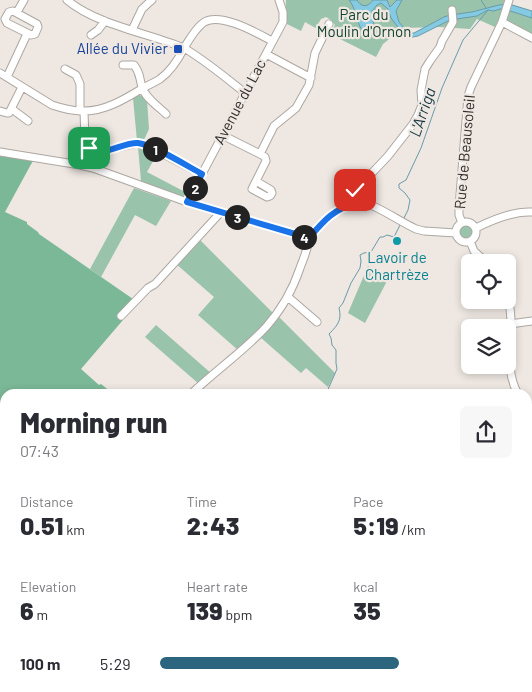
<!DOCTYPE html>
<meta charset="utf-8">
<style>
body{margin:0;font-family:Barlow,sans-serif;background:#f7f7f7;color:#2b2b33;height:100vh;display:flex;flex-direction:column;font-size:19px;white-space:nowrap}
*{box-sizing:border-box;margin:0}
p{font-size:16px;color:#7c7c81}
.icon{flex:none;width:28px;height:28px;fill:none;stroke:currentColor;stroke-width:2;stroke-linecap:round;stroke-linejoin:round}
.map{position:relative;flex:1;overflow:hidden}
.details{position:absolute;left:0px;top:389px;width:532px;height:304px;display:flex;flex-direction:column;background:#fff;border-radius:15px 15px 0 0;box-shadow:0 2px 8px #0003}
.details>*{flex:none}
.fabs{position:absolute;left:461px;top:254px;display:grid;gap:10px}
.fabs a{display:grid;place-items:center;width:55px;height:55px;border-radius:8px;background:#fff;box-shadow:0 2px 8px #0003;font-size:25px}
.pin{position:absolute;display:grid;place-items:center;width:42px;height:42px;color:#fff;margin:-21px;border-radius:10px;box-shadow:0 2px 8px #0006}
.km{position:absolute;width:25px;height:25px;margin:-12px;border-radius:50%;background:#222;color:#fff;font-size:14px;line-height:25px;text-align:center}
.round{display:grid;place-items:center;flex:none;width:52px;height:52px;border-radius:8px;background:#f7f7f7}
.headline{display:flex;align-items:center;justify-content:space-between;height:85px;padding:0 20px}
h1{font-size:28px;font-weight:800;line-height:38px}
.metrics{display:grid;grid-template-columns:repeat(3,1fr);gap:8px;height:85px;padding:5px 20px}
.metrics div{display:grid;align-content:center}
.metrics b{font-size:25px;font-weight:800}
.metrics small{font-size:14px;font-weight:400}
.metrics p{font-size:14px}
ul{padding:0 20px;list-style:none;font-size:16px}
li{display:grid;grid-template-columns:80px 60px 1fr;align-items:center;height:38px}
li i{height:12px;border-radius:6px;background:#2b657e}
.map>svg:first-child{display:block}
.green{fill:#99c4ab}
.forest{fill:#7bb897}
.water{fill:#83cae2;stroke:#6a9bab}
.lines{fill:none;stroke-linecap:round;stroke-linejoin:round}
.stream{stroke:#6a9bab;stroke-width:1}
.minor-casing{stroke:#ada7a2;stroke-width:9}
.major-casing{stroke:#a28a40;stroke-width:11}
.minor{stroke:#fff;stroke-width:7}
.major{stroke:#ecd794;stroke-width:9}
.route-casing{stroke:#fff;stroke-width:10}
.route{stroke:#1a73e8;stroke-width:6}
.transit-dot{fill:#1a4fb4;stroke:#eee7e2;stroke-width:2}
.culture-dot{fill:#0f9aa8;stroke:#eee7e2;stroke-width:2}
.labels{text-anchor:middle;stroke-width:4.5;stroke-linejoin:round;paint-order:stroke}
.park-label{font-size:15px;fill:#12432d;stroke:#eee7e2}
.transit-label{font-size:15px;fill:#164399;stroke:#eee7e2;text-anchor:end}
.street-label{font-size:15px;fill:#2f2c2a;stroke:#eee7e2}
.culture-label{font-size:15px;fill:#0d838f;stroke:#eee7e2}
.water-label{font-size:16px;font-style:italic;fill:#153742;stroke:#eee7e2}
</style>
<div class="map">
<svg width="532" height="692" viewBox="0 0 532 692">
<rect width="100%" height="100%" fill="#eee7e2"/>
<path class="green" d="M286 0H509V4L532 11V38L502 22 503 15 495 27 477 19 470 29 439 27 403 28 383 44 376 57 330 34 335 25 331 20 326 17 321 19 318 24 319 30 305 22 301 31 285 23Z
M139 95 142 96 147 100 149 129 143 142 137 141 133 98Z
M138 147 146 149 157 154 147 172 187 193C185 196 183 196 180 196L141 181Z
M134 188 171 201 156 226 135 215 101 277 90 269Z
M459 232a7 7 0 1 1 14 0a7 7 0 1 1-14 0Z
M199 239 274 314 239 351 198 315 214 297 175 263Z
M368 266 387 281 365 323 348 313Z
M278 316 335 373 328 387 306 368 301 373 260 337Z
M156 325 212 374 199 384 145 337Z
M0 579 5 580V688H105L101 692H0Z"/>
<path class="forest" d="M2 152 35 157 5 212 27 222V224L38 232 39 234 133 299 119 314 123 320 81 369 99 385 101 384 111 392 110 394H5V580L0 579V156Z
M105 688H482L484 692H101Z"/>
<path class="water" d="M349 0H357C362 8 368 7 373 0H387L390 7 397 0H402L396 11 399 22 408 33H414L444 17 450 15 472 12 499 5 509 4 532 11V18L504 9H500L494 11 488 10 477 16 450 20 418 36 408 38 404 35 391 18 388 9 381 3 377 5 372 11 374 31 373 34 370 36C355 30 358 10 349 0Z"/>
<g class="lines">
<path class="stream" d="M481 0 486 8
M404 218 408 210 410 200 405 193 399 188V184L406 180 421 148 442 88 463 40 488 10
M326 394 337 369 336 363V350L332 345 331 338 329 334C338 325 342 320 339 308L343 303 351 283 360 268 361 261 360 255 364 253 371 252 380 237H383L387 235 394 237 400 225
M120 692 126 688"/>
<g class="minor-casing">
<path id="minor" d="M13 11 37 24 38 27 35 34 31 35 7 23 5 19 9 12Z
M17 12 24 0
M502 22 532 38
M132 30 142 9 152 0
M91 35 98 30 105 21
M266 54 311 78
M123 65H134C141 74 139 78 142 87 145 98 159 107 166 114
M65 69 76 75 80 84V111
M0 73 52 105C61 108 72 111 82 111 104 112 125 99 143 88 149 85 155 82 160 79 171 71 178 60 184 48 148 33 97 25 67 0
M7 77 27 34
M245 93C225 77 206 61 184 48 189 40 195 29 203 23 219 11 257 33 272 41
M12 109 28 121
M0 111 7 113H9L22 87
M84 111 85 141 89 148 94 151 100 152 137 143 148 146 202 174
M222 135 260 154
M0 152 80 165 93 168 187 202 309 238
M256 181 271 190 272 193 270 196 267 197 252 189 266 161 265 157 260 154 274 126 296 108 309 85 315 53 329 24
M187 202 283 22V12L279 0
M355 204 353 195 355 191 388 156 413 124 418 115 422 105 421 90 425 69 430 61 440 47 442 41 453 22 452 10
M456 232a10 10 0 1 1 20 0a10 10 0 1 1-20 0Z
M462 223 459 215V207L468 96 471 87 502 22 509 0
M476 228C492 220 514 211 532 212
M309 238C324 221 345 195 371 205 387 212 401 222 416 229L424 231 456 233
M470 241 474 251 486 262
M288 297 317 322
M508 299C517 330 501 364 518 394
M121 316 148 288 155 284 221 212
M510 324 532 321
M191 394C215 371 244 351 266 327 281 310 293 289 300 268 304 257 308 249 309 238
M528 405 532 410
M528 491 532 497"/>
</g>
<g class="major-casing">
<path id="major" d="M0 579 5 580
M528 604 532 603"/>
</g>
<use href="#minor" class="minor"/>
<use href="#major" class="major"/>
</g>
<g class="lines">
<g class="route-casing">
<path id="route" d="M89 148C104 158 122 142 138 143 154 145 187 166 202 174L187 202 309 238C322 223 334 208 355 204L354 196 355 190"/>
</g>
<use href="#route" class="route"/>
</g>
<rect class="transit-dot" x="173" y="44" width="10" height="10" rx="2.5"/>
<circle class="culture-dot" cx="397" cy="241" r="5"/>
<g class="labels">
<g class="park-label">
<text x="364" y="20">Parc du<tspan x="364" dy="17">Moulin d'Ornon</tspan></text>
</g>
<g class="transit-label">
<text x="168" y="54">Allée du Vivier</text>
</g>
<g class="street-label">
<text transform="translate(240 102) rotate(-62)" y="5">Avenue du Lac</text>
<text transform="translate(465 152) rotate(-85)" y="5">Rue de Beausoleil</text>
</g>
<g class="culture-label">
<text x="397" y="263">Lavoir de<tspan x="397" dy="17">Chartrèze</tspan></text>
</g>
<g class="water-label">
<text transform="translate(422 112) rotate(-71)" y="6">L'Arriga</text>
</g>
</g>
</svg>
<div class="fabs">
<a><svg class="icon" aria-label="locate" viewBox="0 0 24 24"><circle cx="12" cy="12" r="6"/><path d="M12 2v4M12 18v4M2 12h4M18 12h4"/></svg></a>
<a><svg class="icon" aria-label="layers" viewBox="0 0 24 24"><path d="M12 4l9 5-9 5-9-5zM3 14l9 5 9-5"/></svg></a>
</div>
<div class="pin" style="left:89px;top:148px;background:#1e9e55"><svg class="icon" aria-label="arrive" viewBox="0 0 24 24"><path d="M6 21V4h12l-3 4 3 4H6"/></svg></div>
<div class="pin" style="left:355px;top:190px;background:#d93025"><svg class="icon" aria-label="check" viewBox="0 0 24 24"><path d="M5 12l5 5 9-10"/></svg></div>
<b class="km" style="left:155px;top:149px">1</b>
<b class="km" style="left:195px;top:188px">2</b>
<b class="km" style="left:237px;top:217px">3</b>
<b class="km" style="left:304px;top:237px">4</b>
<section class="details">
<div class="headline"><div><h1>Morning run</h1><p>07:43</p></div><a class="round"><svg class="icon" aria-label="share" viewBox="0 0 24 24"><path d="M12 15V3M7 8l5-5 5 5M5 13v7h14v-7"/></svg></a></div>
<div class="metrics">
<div><p>Distance</p><b>0.51<small> km</small></b></div>
<div><p>Time</p><b>2:43</b></div>
<div><p>Pace</p><b>5:19<small> /km</small></b></div>
</div>
<div class="metrics">
<div><p>Elevation</p><b>6<small> m</small></b></div>
<div><p>Heart rate</p><b>139<small> bpm</small></b></div>
<div><p>kcal</p><b>35</b></div>
</div>
<ul>
<li><b>100 m</b>5:29<i style="width:68%"></i></li>
</ul>
</section>
</div>
